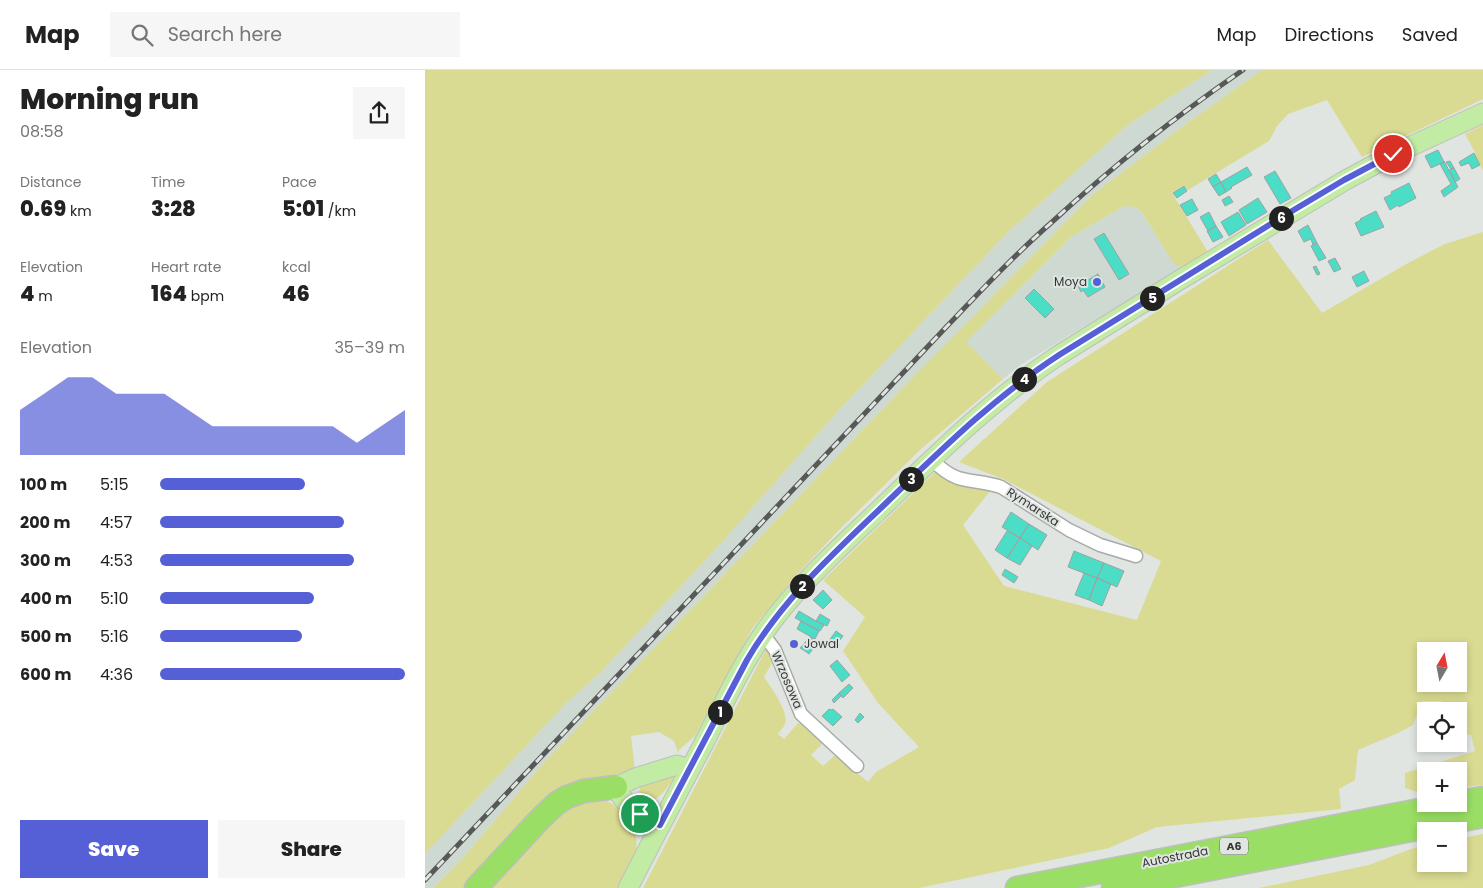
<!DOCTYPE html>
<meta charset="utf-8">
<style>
body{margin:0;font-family:Poppins,sans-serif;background:#f6f6f6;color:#222;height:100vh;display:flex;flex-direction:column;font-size:19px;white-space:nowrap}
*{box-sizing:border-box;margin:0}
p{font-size:16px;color:#767676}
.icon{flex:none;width:28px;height:28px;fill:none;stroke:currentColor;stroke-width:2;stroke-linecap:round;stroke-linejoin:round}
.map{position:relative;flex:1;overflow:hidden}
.sheet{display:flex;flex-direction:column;background:#fff;width:425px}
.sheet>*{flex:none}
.needle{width:32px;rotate:10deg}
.buttons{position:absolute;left:992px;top:572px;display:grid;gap:10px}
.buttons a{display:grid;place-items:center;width:50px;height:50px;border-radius:0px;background:#fff;box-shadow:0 2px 8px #0003;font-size:25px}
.pin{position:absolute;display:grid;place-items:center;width:42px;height:42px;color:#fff;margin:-21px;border:2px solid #fff;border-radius:50%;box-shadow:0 1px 5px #0007}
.km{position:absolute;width:25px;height:25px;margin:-12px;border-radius:50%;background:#222;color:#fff;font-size:14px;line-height:25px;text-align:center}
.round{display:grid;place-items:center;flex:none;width:52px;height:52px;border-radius:0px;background:#f6f6f6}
.headline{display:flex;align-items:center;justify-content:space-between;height:85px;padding:0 20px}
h1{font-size:28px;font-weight:800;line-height:38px}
.stats{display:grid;grid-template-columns:repeat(3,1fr);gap:8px;height:85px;padding:5px 20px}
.stats div{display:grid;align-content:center}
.stats b{font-size:21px;font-weight:800}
.stats small{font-size:14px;font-weight:400}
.stats p{font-size:14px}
.chart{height:140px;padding:10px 20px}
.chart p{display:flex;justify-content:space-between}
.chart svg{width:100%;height:90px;margin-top:5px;fill:#5560d7;opacity:.7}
.button{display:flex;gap:10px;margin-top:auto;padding:10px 20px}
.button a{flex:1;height:58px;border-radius:0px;background:#5560d7;color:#fff;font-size:20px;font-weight:800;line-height:58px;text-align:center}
.button a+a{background:#f6f6f6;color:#222}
ul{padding:0 20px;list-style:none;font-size:16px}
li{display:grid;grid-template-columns:80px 60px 1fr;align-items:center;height:38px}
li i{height:12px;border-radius:6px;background:#5560d7}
header{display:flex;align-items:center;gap:30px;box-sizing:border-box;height:70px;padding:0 25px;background:#fff;border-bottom:1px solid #e0e0e0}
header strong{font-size:24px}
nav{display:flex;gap:28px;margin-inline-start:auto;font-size:18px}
.search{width:350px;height:45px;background:#f6f6f6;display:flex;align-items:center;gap:12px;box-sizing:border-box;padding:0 18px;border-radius:0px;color:#767676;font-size:19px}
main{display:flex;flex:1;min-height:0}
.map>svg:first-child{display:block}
.built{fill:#ced9d1}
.green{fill:#d9db92;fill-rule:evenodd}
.building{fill:#4cddc6;stroke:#9da3a2}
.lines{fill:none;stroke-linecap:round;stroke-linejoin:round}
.street-casing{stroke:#a8aca9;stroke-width:15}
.primary-casing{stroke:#bebfbe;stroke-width:21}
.highway-casing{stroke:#bebfbe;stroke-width:25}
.street{stroke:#fff;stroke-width:12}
.primary{stroke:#c2eba3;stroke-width:19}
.highway{stroke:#9ade65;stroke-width:22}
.rail-casing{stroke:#575958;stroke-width:5}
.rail{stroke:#e0e5e1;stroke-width:3;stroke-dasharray:9;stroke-linecap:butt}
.route-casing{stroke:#fff;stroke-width:10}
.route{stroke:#5560d7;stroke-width:6}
.poi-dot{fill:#5560d7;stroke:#e0e5e1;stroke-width:2}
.labels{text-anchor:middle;stroke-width:4;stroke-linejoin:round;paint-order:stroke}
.shield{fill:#e0e5e1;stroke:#686a69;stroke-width:1}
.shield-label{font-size:11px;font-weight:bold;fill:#343635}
.poi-label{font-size:12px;fill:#343635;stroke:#e0e5e1;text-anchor:end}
.street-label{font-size:12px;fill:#343635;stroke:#e0e5e1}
</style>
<header>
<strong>Map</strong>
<div class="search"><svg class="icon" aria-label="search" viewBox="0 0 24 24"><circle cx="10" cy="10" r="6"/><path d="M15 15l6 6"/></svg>Search here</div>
<nav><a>Map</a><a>Directions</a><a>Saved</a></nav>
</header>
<main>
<section class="sheet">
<div class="headline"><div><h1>Morning run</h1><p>08:58</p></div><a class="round"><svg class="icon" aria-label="share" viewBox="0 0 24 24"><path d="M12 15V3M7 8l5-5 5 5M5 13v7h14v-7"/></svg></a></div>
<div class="stats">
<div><p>Distance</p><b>0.69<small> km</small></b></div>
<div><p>Time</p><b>3:28</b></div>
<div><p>Pace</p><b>5:01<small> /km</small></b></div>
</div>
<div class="stats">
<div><p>Elevation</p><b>4<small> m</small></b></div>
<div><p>Heart rate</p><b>164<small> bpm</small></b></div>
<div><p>kcal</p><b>46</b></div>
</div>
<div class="chart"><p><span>Elevation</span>35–39 m</p>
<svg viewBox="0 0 160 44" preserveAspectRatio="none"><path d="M0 44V22L10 14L20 6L30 6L40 14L50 14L60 14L70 22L80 30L90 30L100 30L110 30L120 30L130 30L140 38L150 30L160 22V44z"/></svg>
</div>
<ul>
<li><b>100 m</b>5:15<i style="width:59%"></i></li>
<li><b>200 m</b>4:57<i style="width:75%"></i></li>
<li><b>300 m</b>4:53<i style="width:79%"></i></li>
<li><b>400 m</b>5:10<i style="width:63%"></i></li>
<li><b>500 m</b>5:16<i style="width:58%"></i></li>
<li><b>600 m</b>4:36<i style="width:100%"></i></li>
</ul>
<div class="button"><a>Save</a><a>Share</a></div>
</section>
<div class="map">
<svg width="1058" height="818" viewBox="0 0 1058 818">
<rect width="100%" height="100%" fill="#e0e5e1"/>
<path class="built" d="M787 0H837L754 59 666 126 471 325 115 697 38 788 8 818H0V784L141 633 175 603 298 471 413 341 584 161 704 54Z
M699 136 709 137 715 140 751 196 758 197 595 295 578 309 540 272 646 167Z"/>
<path class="green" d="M0 0H787L704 54 584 161 413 341 298 471 175 603 141 633 0 784Z
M837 0H1058V29L937 87 902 30 863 44 852 56 844 71 763 120 759 115 747 123 783 182 758 197 751 196 748 192 719 146 715 140 709 137 699 136 646 167 541 272 578 309 495 380 414 460 367 510 327 559 270 666 254 680 253 683 249 671 234 662 206 666 210 701 140 715 134 719 41 818H8L38 788 115 697 471 325 666 126 754 59Z
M1058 55V101L1050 85 1051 84 1040 64Z
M1058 162V715L1034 718V701H1001V723L998 724 980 718V703L1050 681 1046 665 1034 663V641H1017V631H997L988 655 973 663 933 680 930 710 914 719 916 739 732 757 684 778 494 818H218L342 577 348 591 339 607C345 616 365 643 360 654 359 657 355 661 353 664L359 669 373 653C383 654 391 665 398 673L386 685 398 696 410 685 443 712 451 702 494 677 453 633 418 581 440 547 398 510 511 401 566 420 538 455 579 516 712 550 736 491 578 409 534 392 622 312 843 170 897 243 983 193 1020 174ZM1001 581H1034V614H1001Z
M251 705C242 717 230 742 214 722L216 713Z
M177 729C203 739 218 761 209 789 206 799 200 809 196 818H59L144 734Z
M1058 764V818H834L944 795 986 779 1001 775V794H1034V769Z"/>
<path class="building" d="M1013 80 1019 92 1006 98 1000 86Z
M1049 83 1055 95 1047 99 1044 93 1036 96 1034 92Z
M1019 91 1033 117 1019 127 1016 121 1026 114 1015 94Z
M1025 91 1029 98 1026 99 1021 92Z
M822 97 827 105 806 117 807 118 801 122 796 112Z
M1029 98 1035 109 1030 112 1024 100Z
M850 101 866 128 855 134 839 107Z
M791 104 796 112 788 117 783 109Z
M796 112 801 122 794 126 788 117Z
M984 113 991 128 974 137 973 135 965 140 959 128 967 124 966 122Z
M759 116 762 121 752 128 748 123Z
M804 126 808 132 800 136 797 130Z
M833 128 842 142 822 154 814 140Z
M767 129 773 140 762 146 755 135Z
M951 141 959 157 936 166 930 153 936 150 935 149Z
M784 142 791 156 783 161 775 147Z
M813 142 821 155 804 166 796 152Z
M883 155 892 173 888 175 886 169 879 172 873 161Z
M791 156 798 167 788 172 782 161Z
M679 163 704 204 694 210 669 169Z
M892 173 901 188 894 191 886 176Z
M910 188 916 199 909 202 903 191Z
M891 196 895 204 892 205 888 197Z
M939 201 944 211 932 217 927 207Z
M673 204 680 217 663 227 658 220 656 222 653 216Z
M609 219 629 239 620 248 600 228Z
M586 442 604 454 595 468 577 457Z
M604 454 622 465 613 480 595 468Z
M582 461 595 468 582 488 570 480Z
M595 468 607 476 595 495 582 488Z
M649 481 679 493 672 508 643 497Z
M679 493 699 501 692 517 672 508Z
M580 499 593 507 589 513 577 505Z
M659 503 672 508 664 530 650 525Z
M672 508 686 514 677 536 664 530Z
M398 520 407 530 398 539 388 530Z
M374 541 391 551 399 555 395 561 376 551 370 548Z
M395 544 405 550 402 556 391 551Z
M376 551 394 561 390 569 372 559Z
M411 561 418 566 408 579 401 575Z
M385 567 389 569 380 581 375 578Z
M387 572 391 575 384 584 380 581Z
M412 590 425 605 417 612 405 596Z
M424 614 428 618 418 628 414 623Z
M414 623 416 626 409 633 407 630Z
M404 639 406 640 408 639 417 647 408 656 397 646Z
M435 643 439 647 433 653 430 650Z"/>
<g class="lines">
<g class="street-casing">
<path id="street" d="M506 389C514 397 522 404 533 408 547 412 562 412 576 417L644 460 675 475 711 486
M338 564 350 580 376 644 432 696"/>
</g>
<g class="primary-casing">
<path id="primary" d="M235 755C218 746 199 736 191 717L210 708 252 695 265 699
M203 818C228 769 254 720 280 671 298 635 315 598 338 564 369 519 411 481 451 443 509 387 566 330 634 285L753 211 919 111 969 84 1058 43"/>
</g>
<g class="highway-casing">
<path id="highway" d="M1034 732 1058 728
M51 818 115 749 132 733 142 727 159 721 191 717
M592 818 1026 734
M688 818 1058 746"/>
</g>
<use href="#street" class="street"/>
<use href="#primary" class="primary"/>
<use href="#highway" class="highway"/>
<g class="rail-casing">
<path id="rail" d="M0 810 508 271C547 230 585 189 627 152 687 97 751 46 818 0"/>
</g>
<use href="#rail" class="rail"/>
</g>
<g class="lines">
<g class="route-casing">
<path id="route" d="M215 744 235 755 322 590C357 530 408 484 458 436 514 382 568 328 634 285L862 144 919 110 968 84"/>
</g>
<use href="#route" class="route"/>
</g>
<g class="poi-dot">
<circle cx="672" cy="212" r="5"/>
<circle cx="369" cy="574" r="5"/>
</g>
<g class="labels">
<rect class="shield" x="795" y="767.5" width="28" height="17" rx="4"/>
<g class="shield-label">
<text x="809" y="780">A6</text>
</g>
<g class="poi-label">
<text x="662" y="216">Moya</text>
<text x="379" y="578" text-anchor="start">Jowal</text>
</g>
<g class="street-label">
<text transform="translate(608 437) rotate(33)" y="4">Rymarska</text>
<text transform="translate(362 610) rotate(67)" y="4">Wrzosowa</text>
<text transform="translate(750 787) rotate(-11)" y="4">Autostrada</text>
</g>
</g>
</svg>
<div class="buttons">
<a><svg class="needle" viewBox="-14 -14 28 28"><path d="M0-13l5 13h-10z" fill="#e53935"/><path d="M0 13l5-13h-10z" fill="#767676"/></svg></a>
<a><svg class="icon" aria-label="locate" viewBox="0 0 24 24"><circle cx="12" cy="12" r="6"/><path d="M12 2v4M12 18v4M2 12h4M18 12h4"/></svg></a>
<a>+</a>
<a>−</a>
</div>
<div class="pin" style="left:215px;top:744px;background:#1e9e55"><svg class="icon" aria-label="arrive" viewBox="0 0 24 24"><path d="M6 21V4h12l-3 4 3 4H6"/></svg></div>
<div class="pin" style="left:968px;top:84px;background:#d93025"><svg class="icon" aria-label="check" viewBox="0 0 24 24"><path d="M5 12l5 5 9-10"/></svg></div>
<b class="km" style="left:295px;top:642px">1</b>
<b class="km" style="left:377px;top:516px">2</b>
<b class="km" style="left:486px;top:409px">3</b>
<b class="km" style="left:599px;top:309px">4</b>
<b class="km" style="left:727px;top:228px">5</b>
<b class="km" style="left:856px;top:148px">6</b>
</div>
</main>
